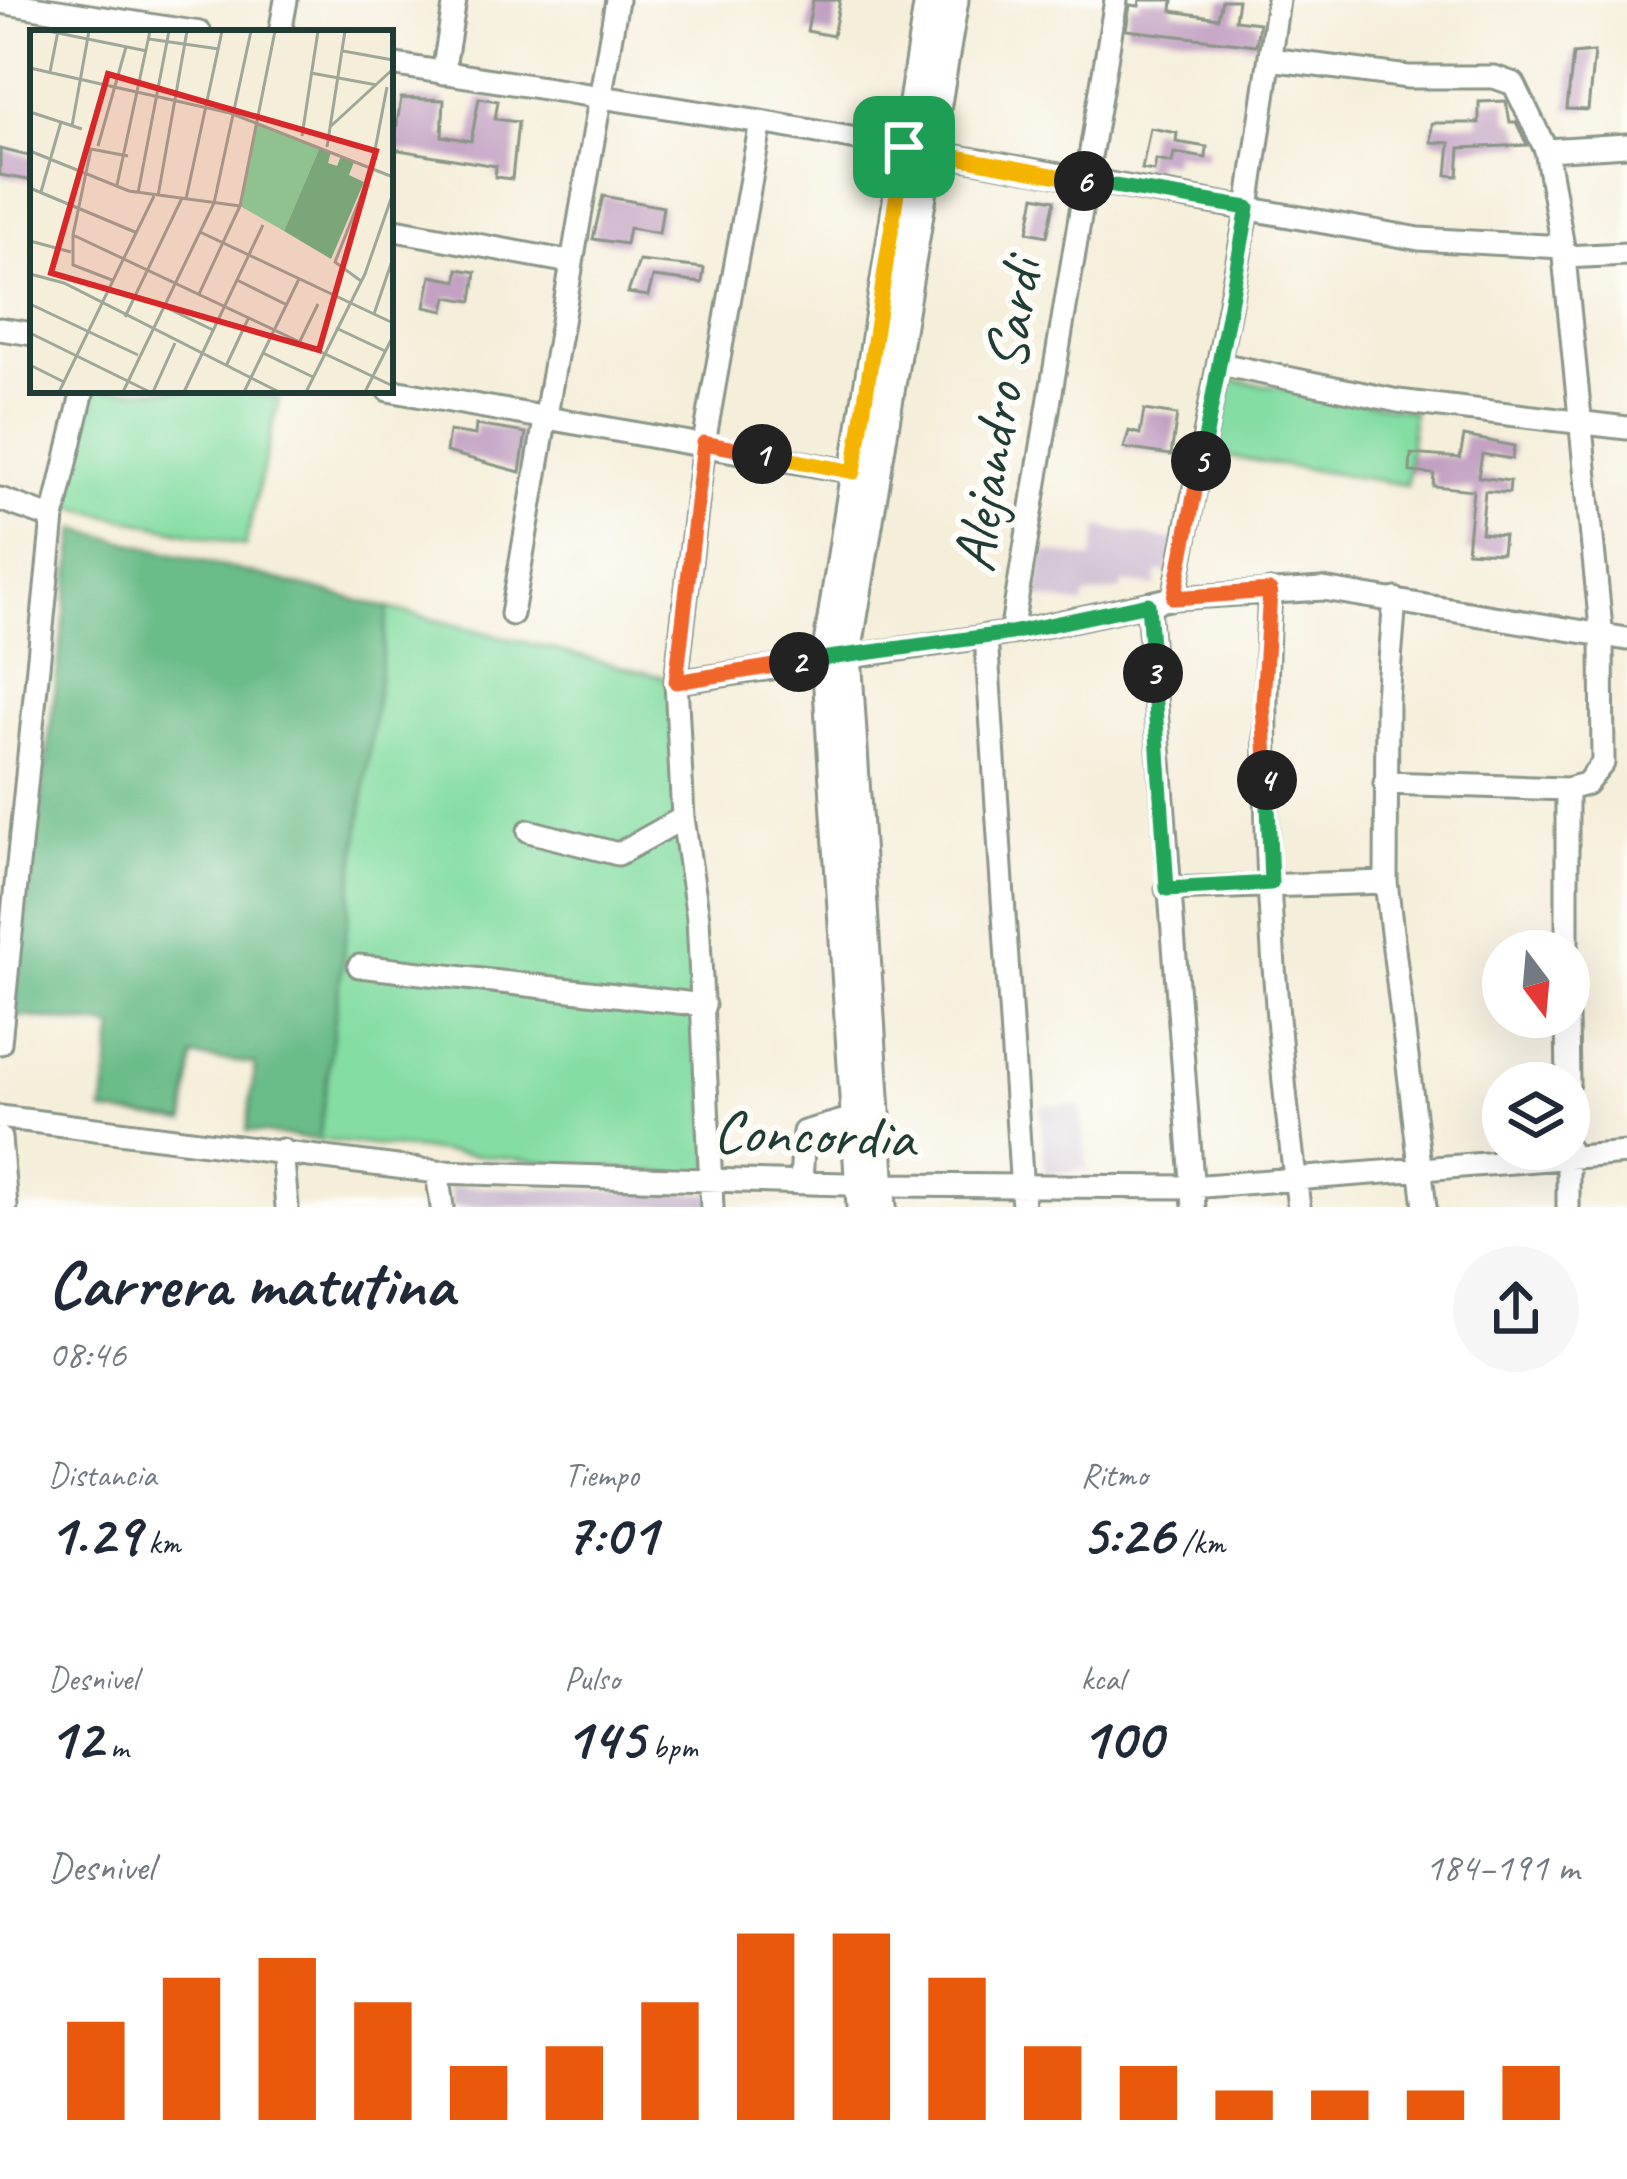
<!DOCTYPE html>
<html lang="es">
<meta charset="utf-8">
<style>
body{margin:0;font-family:Caveat,sans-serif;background:#f6f6f7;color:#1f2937;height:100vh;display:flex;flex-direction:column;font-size:45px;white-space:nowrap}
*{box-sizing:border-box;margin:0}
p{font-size:39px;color:#747a83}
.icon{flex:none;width:66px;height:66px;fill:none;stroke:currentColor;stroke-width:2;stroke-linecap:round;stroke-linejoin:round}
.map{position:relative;height:1207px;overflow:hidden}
.details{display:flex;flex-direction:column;background:#fff;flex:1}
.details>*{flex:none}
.needle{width:78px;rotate:164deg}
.fabs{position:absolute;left:1482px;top:930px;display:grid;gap:24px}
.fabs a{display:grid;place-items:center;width:108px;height:108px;border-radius:50%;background:#fff;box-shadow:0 12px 48px #0002;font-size:60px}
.pin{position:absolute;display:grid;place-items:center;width:102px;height:102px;color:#fff;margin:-51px;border-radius:24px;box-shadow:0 6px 18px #0006}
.km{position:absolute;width:60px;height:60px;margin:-30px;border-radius:50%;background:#222;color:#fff;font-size:33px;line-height:60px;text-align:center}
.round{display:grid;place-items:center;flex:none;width:126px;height:126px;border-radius:63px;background:#f6f6f7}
.head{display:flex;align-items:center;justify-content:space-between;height:204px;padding:0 48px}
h1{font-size:66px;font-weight:700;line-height:90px}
.metrics{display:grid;grid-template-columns:repeat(3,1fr);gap:18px;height:204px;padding:12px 48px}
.metrics div{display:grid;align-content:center}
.metrics b{font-size:60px;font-weight:700}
.metrics small{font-size:33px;font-weight:400}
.metrics p{font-size:33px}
.chart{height:336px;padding:24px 48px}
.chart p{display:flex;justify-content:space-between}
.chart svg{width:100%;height:216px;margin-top:12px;stroke:#ea580c;stroke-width:6}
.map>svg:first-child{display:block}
.industrial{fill:#cdbed2}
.green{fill:#84dda3;stroke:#528d6c;stroke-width:3}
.forest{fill:#6bbc89;stroke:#457c5e;stroke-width:3}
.building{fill:#c2a1c3}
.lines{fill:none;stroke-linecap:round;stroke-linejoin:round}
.minor-casing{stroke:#8a9687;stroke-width:27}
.major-casing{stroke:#8a9687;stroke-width:33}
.minor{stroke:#fff;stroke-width:21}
.major{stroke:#fff;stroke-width:27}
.split-1-casing{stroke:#fff;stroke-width:24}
.split-2-casing{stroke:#fff;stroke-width:24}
.split-3-casing{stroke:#fff;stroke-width:24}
.split-4-casing{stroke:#fff;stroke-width:24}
.split-5-casing{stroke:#fff;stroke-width:24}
.split-6-casing{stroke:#fff;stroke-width:24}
.split-7-casing{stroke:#fff;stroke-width:24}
.split-1{stroke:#f5b400;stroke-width:15}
.split-2{stroke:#f0652b;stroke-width:15}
.split-3{stroke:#22a559;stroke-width:15}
.split-4{stroke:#22a559;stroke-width:15}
.split-5{stroke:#f0652b;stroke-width:15}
.split-6{stroke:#22a559;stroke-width:15}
.split-7{stroke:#f5b400;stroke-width:15}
.labels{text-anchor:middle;stroke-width:12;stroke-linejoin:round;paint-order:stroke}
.street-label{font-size:60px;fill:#1f3d34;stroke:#fdfcf7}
.inset-road{fill:none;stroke:#9fa798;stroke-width:3}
.view{fill:#d62828;fill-opacity:0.15;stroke:#d62828;stroke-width:6}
.inset-edge{fill:none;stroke:#1f3d34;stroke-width:6}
</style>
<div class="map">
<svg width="1627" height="1207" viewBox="0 0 1627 1207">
<rect width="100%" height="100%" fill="#fdfcf7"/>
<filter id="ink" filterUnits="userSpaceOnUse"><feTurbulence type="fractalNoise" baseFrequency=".00833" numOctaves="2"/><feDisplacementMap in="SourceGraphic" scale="24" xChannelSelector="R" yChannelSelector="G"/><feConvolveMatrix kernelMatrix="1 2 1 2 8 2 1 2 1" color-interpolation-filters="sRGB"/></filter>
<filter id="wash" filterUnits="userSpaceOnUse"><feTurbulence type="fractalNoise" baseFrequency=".004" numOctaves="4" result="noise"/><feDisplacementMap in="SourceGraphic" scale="48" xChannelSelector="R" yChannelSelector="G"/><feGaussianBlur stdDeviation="2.7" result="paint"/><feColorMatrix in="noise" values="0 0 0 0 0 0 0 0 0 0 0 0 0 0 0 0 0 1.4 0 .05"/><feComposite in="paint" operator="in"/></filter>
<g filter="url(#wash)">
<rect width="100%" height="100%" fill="#f5eeda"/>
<path class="industrial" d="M1099 527 1175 541 1169 573 1158 572 1155 587 1124 582 1122 590 1085 596 1083 605 1036 597 1045 551 1092 559Z
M1080 1105 1088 1170 1045 1175 1041 1106Z
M450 1186 714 1194 715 1207H452Z"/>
<path class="green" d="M1228 379 1413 411 1407 485 1216 455Z
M88 390H241L279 399 245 546 62 505Z
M388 608 675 680 713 1178 319 1140Z"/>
<path class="forest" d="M76 529 388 608 319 1140 247 1131 255 1064 193 1057 185 1122 103 1112 114 1027 13 1015Z"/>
<g id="blocks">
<path class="building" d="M813 0H840L833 36 807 31Z
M1140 0H1173L1172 11 1218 18 1222 0H1238L1235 20 1259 23 1256 45 1126 30 1130 5 1139 6Z
M1594 52 1588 110 1567 109 1573 54Z
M401 98 444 100 442 136 471 141 479 98 498 101 495 119 518 122 512 179 495 177 496 166 393 149Z
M1506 101 1510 122H1516L1527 145 1460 148 1458 176 1447 175 1450 143 1431 142 1432 123H1479V102Z
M1150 128 1177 133 1176 142 1207 147 1206 158 1174 153 1172 163 1156 160 1154 171 1142 169Z
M0 149 33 157V181L0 175Z
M603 196 663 207 659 233 629 228 626 244 593 239Z
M1035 196 1055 200 1047 236 1028 232Z
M639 261 704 268 702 283 653 277 648 296 628 293Z
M458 269 476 272 472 301 447 297 444 311 425 307 431 276 457 281Z
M1144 410 1177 415 1171 455 1124 448 1129 431 1140 434Z
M476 425 526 433 520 472 446 452 449 431 475 435Z
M1464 436 1514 446 1512 459 1482 454 1478 477 1510 481 1509 493 1485 491 1481 533 1504 535 1502 553 1467 551 1473 490 1433 486 1434 474 1410 472 1411 454 1460 458Z"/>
</g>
</g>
<g filter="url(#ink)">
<use href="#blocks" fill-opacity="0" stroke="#8a9687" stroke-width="3"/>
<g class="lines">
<g class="minor-casing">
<path id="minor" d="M0 2 200 33
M280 33 286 0
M1270 59 1408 77H1494L1514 84 1546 150 1563 247 1602 638 1603 763 1586 784 1567 789 1385 783
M390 64 761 122 1419 239 1563 247
M443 73 455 0
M1546 150 1627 145
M390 229 570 262
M1564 257 1627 254
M0 329 33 334
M1220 364 1398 401 1627 428
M388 390 854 472
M0 499 53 518 0 1043
M53 518 83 390
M1270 591C1258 788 1272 1011 1299 1207
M1174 598 1248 208 1278 0
M1395 599 1387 697 1386 882 1425 1207
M1148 604 1194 1207
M512 614 617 0
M1011 633 1116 0
M986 636 1023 1207
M676 682 1011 633 1174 598 1323 589 1627 639
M1567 789V951
M529 831 618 854 683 818
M1167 889 1386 882
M359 966 704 1005
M1567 1017 1568 1083
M0 1117 437 1172 880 1185 1191 1187 1627 1153
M0 1138 6 1207
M1568 1149V1207
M282 1150 287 1207
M437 1172 442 1207
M801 1181 804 1132 857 1117
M712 1207 698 918 683 818 676 682 704 443 761 122"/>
</g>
<g class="major-casing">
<path id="major" d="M861 1207 826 657 929 0
M882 1207 847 654 954 0"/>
</g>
<use href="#minor" class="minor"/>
<use href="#major" class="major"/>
</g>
</g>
<g class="lines" filter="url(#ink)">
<g class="split-1-casing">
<path id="split-1" d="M762 454 854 472 904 147"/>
</g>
<g class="split-2-casing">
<path id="split-2" d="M762 454 704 443 676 682 799 662"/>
</g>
<g class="split-3-casing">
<path id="split-3" d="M799 662 1011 633 1148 604 1153 673"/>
</g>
<g class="split-4-casing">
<path id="split-4" d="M1153 673 1167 889 1271 883 1267 780"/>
</g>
<g class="split-5-casing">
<path id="split-5" d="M1201 461 1174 598 1270 591 1263 703 1267 780"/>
</g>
<g class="split-6-casing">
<path id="split-6" d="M1084 181 1248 208 1201 461"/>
</g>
<g class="split-7-casing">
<path id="split-7" d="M904 147 1084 181"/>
</g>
<use href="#split-1" class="split-1"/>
<use href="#split-2" class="split-2"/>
<use href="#split-3" class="split-3"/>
<use href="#split-4" class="split-4"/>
<use href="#split-5" class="split-5"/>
<use href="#split-6" class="split-6"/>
<use href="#split-7" class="split-7"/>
</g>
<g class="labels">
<g class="street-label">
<text transform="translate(996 415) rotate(-81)" y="21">Alejandro Sardi</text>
<text transform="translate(814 1133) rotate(2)" y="21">Concordia</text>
</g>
</g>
<g transform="translate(30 30)">
<rect width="363" height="363" fill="#f5eeda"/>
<path d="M227 92 290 117 254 201 210 176Z" fill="#84dda3"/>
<path d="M290 117 301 122 298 133 307 136 311 126 324 132 319 145 334 152 301 229 254 201Z" fill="#6bbc89"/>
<path class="inset-road" d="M18 1 117 21M119 9 189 19M313 21 363 30M0 38 200 83 363 147M20 42 28 1M281 43 347 55M0 82 52 99M42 96 59 1M301 96 363 39M272 106 288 1M68 116 96 17M297 117 315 1M0 121 99 161 210 176M87 155 120 1M0 158 105 202M11 162 31 92M108 163 139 1M128 166 157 1M156 169 192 1M170 202 363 293M43 205 363 356M0 211 41 222M0 244 34 253 249 362M82 250 43 235V205L61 119 98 126M207 250 257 275M331 251 305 232 341 141 357 57M169 264 210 176 245 1M0 274 108 325M135 277 183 300M344 284 363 228M95 287 152 168M306 298 355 321M0 303 120 362M270 311 288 274M233 323 283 347M0 335 34 352M196 336 219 287M29 362 124 166M93 362 184 173 221 1M123 362 145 313M154 362 233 195M214 362 269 249M276 362 335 244 363 163M335 362 363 306"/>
<path class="view" d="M78 44 346 121 289 320 21 243Z"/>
<rect width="363" height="363" class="inset-edge"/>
</g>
</svg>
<div class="fabs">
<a><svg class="needle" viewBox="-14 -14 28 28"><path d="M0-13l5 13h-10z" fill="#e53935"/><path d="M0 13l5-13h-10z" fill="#747a83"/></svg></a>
<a><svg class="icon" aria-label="layers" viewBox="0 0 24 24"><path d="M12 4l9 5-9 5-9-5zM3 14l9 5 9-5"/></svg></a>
</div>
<div class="pin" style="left:904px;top:147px;background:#1e9e55"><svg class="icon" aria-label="arrive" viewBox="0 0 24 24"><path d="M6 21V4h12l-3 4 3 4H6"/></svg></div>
<b class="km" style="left:762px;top:454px">1</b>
<b class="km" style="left:799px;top:662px">2</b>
<b class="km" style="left:1153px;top:673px">3</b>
<b class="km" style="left:1267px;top:780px">4</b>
<b class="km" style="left:1201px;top:461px">5</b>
<b class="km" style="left:1084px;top:181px">6</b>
</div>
<section class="details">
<div class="head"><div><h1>Carrera matutina</h1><p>08:46</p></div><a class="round"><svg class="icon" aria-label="share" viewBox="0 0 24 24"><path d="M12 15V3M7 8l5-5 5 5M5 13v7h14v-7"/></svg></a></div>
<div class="metrics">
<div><p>Distancia</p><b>1.29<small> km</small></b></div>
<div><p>Tiempo</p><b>7:01</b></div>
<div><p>Ritmo</p><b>5:26<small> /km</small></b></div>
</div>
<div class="metrics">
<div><p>Desnivel</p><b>12<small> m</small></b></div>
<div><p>Pulso</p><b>145<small> bpm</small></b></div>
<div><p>kcal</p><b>100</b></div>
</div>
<div class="chart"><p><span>Desnivel</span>184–191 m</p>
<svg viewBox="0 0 160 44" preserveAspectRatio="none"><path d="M5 44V24M15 44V15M25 44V11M35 44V20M45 44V33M55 44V29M65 44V20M75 44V6M85 44V6M95 44V15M105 44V29M115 44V33M125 44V38M135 44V38M145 44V38M155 44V33"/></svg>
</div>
</section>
